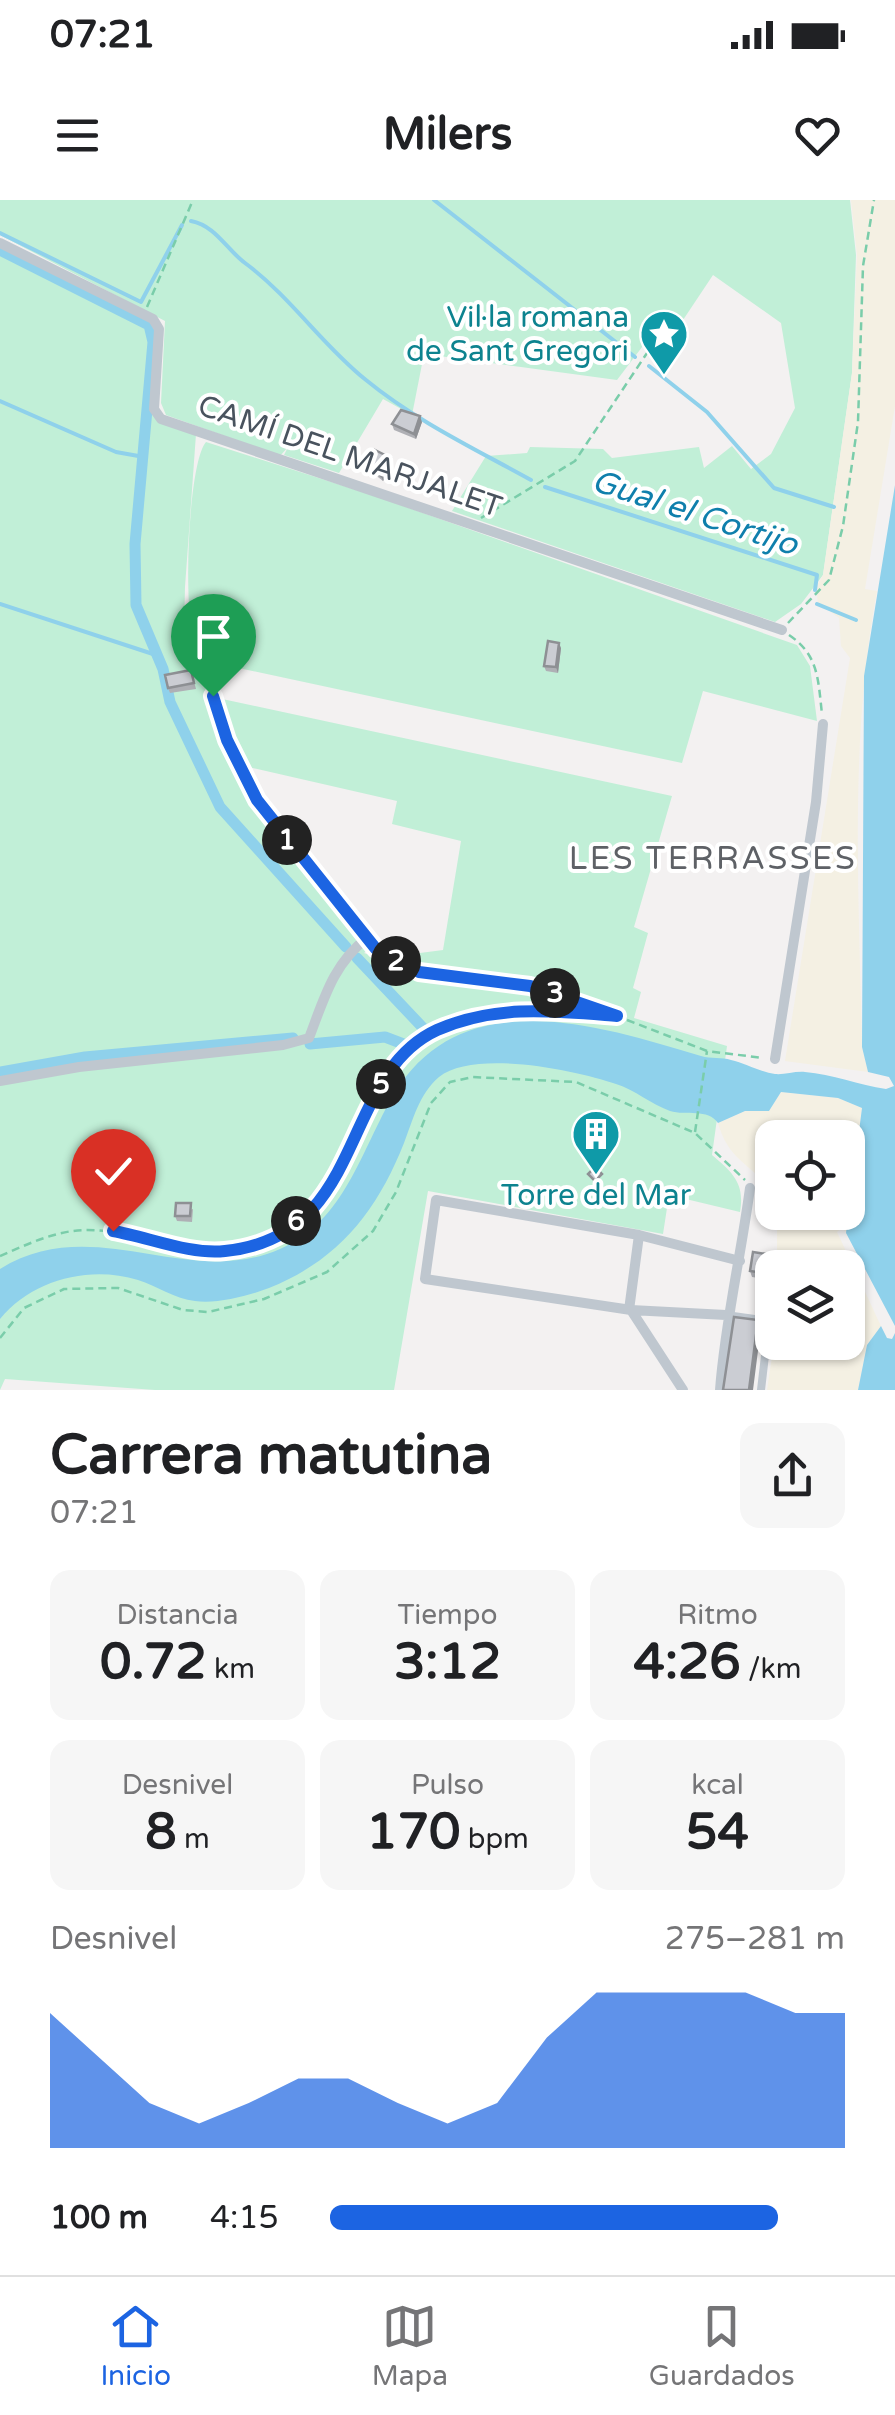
<!DOCTYPE html>
<html lang="es">
<meta charset="utf-8">
<style>
body{margin:0;font-family:"Varela Round",sans-serif;background:#f6f6f6;color:#202124;height:100vh;display:flex;flex-direction:column;font-size:38px;white-space:nowrap}
*{box-sizing:border-box;margin:0}
p{font-size:32px;color:#757577}
.icon{flex:none;width:55px;height:55px;fill:none;stroke:currentColor;stroke-width:2;stroke-linecap:round;stroke-linejoin:round}
.map{position:relative;height:1190px;overflow:hidden}
.drawer{display:flex;flex-direction:column;background:#fff;flex:1}
.drawer>*{flex:none}
.buttons{position:absolute;left:755px;top:920px;display:grid;gap:20px}
.buttons a{display:grid;place-items:center;width:110px;height:110px;border-radius:20px;background:#fff;box-shadow:0 2px 8px #0004;font-size:50px}
.pin{position:absolute;display:grid;place-items:center;width:85px;height:85px;color:#fff;margin:-102px -42px;border-radius:50% 50% 50% 0;rotate:-45deg;box-shadow:0 0 10px #0007}
.pin .icon{rotate:45deg}
.km{position:absolute;width:50px;height:50px;margin:-25px;border-radius:50%;background:#222;color:#fff;font-size:28px;line-height:50px;text-align:center}
.round{display:grid;place-items:center;flex:none;width:105px;height:105px;border-radius:20px;background:#f6f6f6}
.head{display:flex;align-items:center;justify-content:space-between;height:170px;padding:0 50px}
h1{font-size:55px;font-weight:700;line-height:75px}
.metrics{display:grid;grid-template-columns:repeat(3,1fr);gap:15px;height:170px;padding:10px 50px}
.metrics div{display:grid;align-content:center;border-radius:20px;background:#f6f6f6;text-align:center}
.metrics b{font-size:50px;font-weight:700}
.metrics small{font-size:28px;font-weight:400}
.metrics p{font-size:28px}
.chart{height:280px;padding:20px 50px}
.chart p{display:flex;justify-content:space-between}
.chart svg{width:100%;height:180px;margin-top:10px;fill:#1c64e2;opacity:.7}
ul{padding:0 50px;list-style:none;font-size:32px}
li{display:grid;grid-template-columns:160px 120px 1fr;align-items:center;height:75px}
li i{height:25px;border-radius:12px;background:#1c64e2}
.status{display:flex;justify-content:space-between;align-items:center;height:70px;padding:0 50px;background:#fff;direction:ltr}
.status svg{height:28px;fill:currentColor}
header{display:flex;justify-content:space-between;align-items:center;height:130px;padding:0 50px;background:#fff;font-size:45px;font-weight:700}
.tab-bar{display:flex;justify-content:space-around;align-items:center;height:140px;border-top:2px solid #e0e0e0;background:#fff;font-size:28px;color:#757577}
.tab-bar a{display:grid;justify-items:center;gap:5px}
.tab-bar .selected{color:#1c64e2}
.map>svg:first-child{display:block}
.green{fill:#c1efd7}
.sand{fill:#f4f0e3}
.water{fill:#8fd1eb}
.lines{fill:none;stroke-linecap:round;stroke-linejoin:round}
.stream{stroke:#8fd1eb;stroke-width:4}
.canal{stroke:#8fd1eb;stroke-width:11}
.path{stroke:#7acdaa;stroke-width:2.5;stroke-dasharray:8 5;stroke-linecap:butt}
.pedestrian{stroke:#bfc7cf;stroke-width:8}
.minor{stroke:#bfc7cf;stroke-width:10}
.wall{fill:#afb0b5}
.shaded-wall{fill:#8e9094}
.building{fill:#cbcdd3;stroke:#8e9094;stroke-width:2.5}
.route-casing{stroke:#fff;stroke-width:20}
.route{stroke:#1c64e2;stroke-width:12}
.labels{text-anchor:middle;stroke-width:8;stroke-linejoin:round;paint-order:stroke}
.culture-label{font-size:30px;fill:#0d838f;stroke:#fff;text-anchor:end}
.street-label{font-size:30px;fill:#49535e;stroke:#fff}
.water-label{font-size:32px;font-style:italic;fill:#0f7fac;stroke:#fff}
.neighbourhood-label{font-size:32px;letter-spacing:2.5px;fill:#5e6166;stroke:#fff}
</style>
<div class="status"><b>07:21</b><svg viewBox="0 0 49 12"><path d="M0 12V9h3v3zM5 12V6h3v6zM10 12V3h3v9zM15 12V0h3v12zM26 1h20v11H26zM47 4h2v5h-2z"/></svg></div>
<header><svg class="icon" aria-label="menu" viewBox="0 0 24 24"><path d="M4 6h16M4 12h16M4 18h16"/></svg>Milers<svg class="icon" aria-label="heart" viewBox="0 0 24 24"><path d="M12 20l-8-8c-3-5 5-10 8-4 3-6 11-1 8 4z"/></svg></header>
<div class="map">
<svg width="895" height="1190" viewBox="0 0 895 1190">
<rect width="100%" height="100%" fill="#f3f1f1"/>
<path class="green" d="M0 0H850L856 55 852 173 823 375 801 404 775 422 452 311 486 256 527 253 530 247 603 249 612 258 699 247 704 268 732 246 751 269 771 254 795 208 781 123 713 75 673 135 658 126 617 180 424 154 412 215 383 199 339 273 284 255 288 247 280 256 166 215 161 203 165 121 0 35Z
M0 45 138 111 158 130 153 210 196 234 185 387 184 428 191 456 255 600 371 747 364 753 460 785 544 794 623 815 539 783 445 776 397 756 443 750 461 641 392 624 397 601 248 567 213 497 672 596 634 727 648 733 633 788 641 792 634 818 727 846 712 955C733 973 745 983 740 1012L669 995 663 1034 428 991 394 1190H155L5 1179 0 1190Z
M206 242 375 296 797 445 810 466 817 521 703 491 682 563 201 460C180 440 187 263 206 242Z"/>
<path class="sand" d="M851 0H895V206L865 389 877 391C849 540 859 696 862 847L868 872 785 861 850 458 841 446 839 418 818 403 816 387 823 375 852 173 857 55Z
M781 892 838 898 862 908 846 1032 842 1028 837 1032 881 1126 867 1145 858 1190H767L774 1143 848 1142V1068L777 1067V1013L848 1012V938H772V999C761 965 730 967 718 923L745 911H769Z"/>
<path class="water" d="M895 285V1126L846 1033 862 908 838 898 781 892 769 911H745L718 923C708 908 686 916 670 911 651 904 635 890 616 884 576 870 473 849 439 877 419 894 413 920 404 943 377 1011 339 1060 269 1088 248 1096 217 1104 195 1101 175 1099 157 1086 138 1080 89 1065 32 1080 0 1119V1069C94 1011 186 1090 280 1049 345 1021 361 950 394 894 462 781 598 825 701 856 711 859 722 857 731 860 745 863 760 872 775 874 784 875 795 871 805 872 832 874 859 885 886 889L894 886 889 877 868 872 862 847 864 476Z
M881 1126 887 1138 892 1139 895 1133V1190H858L867 1145Z"/>
<g class="lines">
<path class="stream" d="M434 0 635 157
M191 21C216 26 226 49 245 63 291 97 322 145 366 180 416 221 475 249 531 280
M0 33 141 102 182 25
M649 166 707 212 774 288 834 307
M0 201 116 252 144 257
M545 287 817 375 815 390
M0 404 156 455
M817 404 856 420"/>
<path class="canal" d="M0 50 149 125 153 142 135 344 136 405 163 469 170 502 220 607 346 747
M357 758 425 830
M310 844 385 837 406 845
M0 872 85 857 293 838"/>
<path class="path" d="M147 107 193 0
M481 318 575 261 651 147
M788 423 829 380 843 326 858 222 863 66 874 0
M789 435C819 455 818 480 822 514
M627 820 707 851 763 858
M695 932 707 851
M0 1056C28 1044 57 1030 87 1030 150 1030 214 1070 275 1038 336 1005 352 941 381 884 417 816 502 808 570 812
M0 1138 24 1108 64 1089 118 1088 183 1110 208 1112 264 1099 327 1072 373 1031 396 992 431 903 450 882 473 877 576 882 695 933 745 980"/>
<path class="pedestrian" d="M726 1115 769 1121 761 1190"/>
<path class="minor" d="M0 43 153 119 159 129 154 209 161 219 782 430
M213 495 227 539 257 600 376 749 419 772 530 786 617 816
M775 859 816 602 823 524
M0 881 79 867 283 845 309 838C324 799 333 764 367 738
M629 1110 639 1035
M631 1110 683 1190
M726 1115 631 1110 425 1079 436 1000 639 1035 740 1061
M720 1190C725 1122 741 1056 750 988"/>
</g>
<path class="wall" d="M422 222 416 239 394 230 392 224Z
M367 264H393L383 281 369 270Z
M561 448 558 473 546 471 544 466Z
M191 470 196 489 170 493 168 488Z
M193 1009 192 1022 177 1021 175 1016Z
M773 1055 775 1061 772 1080 752 1077 750 1071Z"/>
<path class="shaded-wall" d="M420 216 422 222 416 239 414 234Z
M391 258 393 264 383 281 381 276Z
M559 443 561 448 558 473 556 467Z
M773 1055 775 1061 772 1080 770 1074Z
M758 1120 761 1127 753 1190H749Z"/>
<path class="building" d="M401 210 420 216 414 234 392 224Z
M375 250 391 258 381 276 367 264Z
M548 441 559 443 556 467 544 466Z
M191 470 194 483 168 488 165 475Z
M595 967 602 974 595 981 588 974Z
M176 1003H191L190 1016H175Z
M753 1052 773 1055 770 1074 750 1071Z
M734 1117 758 1120 749 1190H723Z"/>
<g class="lines">
<g class="route-casing">
<path id="route" d="M113 1031C148 1037 190 1055 225 1051 368 1037 339 875 437 830 496 804 555 811 617 816L530 786 419 772 376 749 257 600 227 540 213 496"/>
</g>
<use href="#route" class="route"/>
</g>
<defs>
<g id="sight-pin" transform="scale(2.5)"><path d="M0 17L-7.5 6A9.5 9.5 0 1 1 7.5 6Z" fill="#0f9aa8" stroke="#fff"/><path d="M0-6L1.8-2.2L6-1.7L2.9 1.2L3.7 5.4L0 3.3L-3.7 5.4L-2.9 1.2L-6-1.7L-1.8-2.2Z" fill="#fff"/></g>
<g id="building-pin" transform="scale(2.5)"><path d="M0 17L-7.5 6A9.5 9.5 0 1 1 7.5 6Z" fill="#0f9aa8" stroke="#fff"/><path d="M-4-6H4V6H1V3H-1V6H-4ZM-2.5-4.3h1.7v1.8h-1.7ZM.8-4.3h1.7v1.8H.8ZM-2.5-1h1.7V.8h-1.7ZM.8-1h1.7V.8H.8Z" fill="#fff"/></g>
</defs>
<g fill-rule="evenodd">
<use href="#sight-pin" x="664" y="134"/>
<use href="#building-pin" x="596" y="934"/>
</g>
<g class="labels">
<g class="culture-label">
<text x="629" y="127">Vil·la romana<tspan x="629" dy="34">de Sant Gregori</tspan></text>
<text x="596" y="1005" text-anchor="middle">Torre del Mar</text>
</g>
<g class="street-label">
<text transform="translate(350 256) rotate(19)" y="10">CAMÍ DEL MARJALET</text>
</g>
<g class="water-label">
<text transform="translate(695 312) rotate(18)" y="11">Gual el Cortijo</text>
</g>
<g class="neighbourhood-label">
<text x="713" y="669">LES TERRASSES</text>
</g>
</g>
</svg>
<div class="buttons">
<a><svg class="icon" aria-label="locate" viewBox="0 0 24 24"><circle cx="12" cy="12" r="6"/><path d="M12 2v4M12 18v4M2 12h4M18 12h4"/></svg></a>
<a><svg class="icon" aria-label="layers" viewBox="0 0 24 24"><path d="M12 4l9 5-9 5-9-5zM3 14l9 5 9-5"/></svg></a>
</div>
<div class="pin" style="left:213px;top:496px;background:#1e9e55"><svg class="icon" aria-label="arrive" viewBox="0 0 24 24"><path d="M6 21V4h12l-3 4 3 4H6"/></svg></div>
<div class="pin" style="left:113px;top:1031px;background:#d93025"><svg class="icon" aria-label="check" viewBox="0 0 24 24"><path d="M5 12l5 5 9-10"/></svg></div>
<b class="km" style="left:287px;top:640px">1</b>
<b class="km" style="left:396px;top:761px">2</b>
<b class="km" style="left:555px;top:793px">3</b>
<b class="km" style="left:381px;top:884px">5</b>
<b class="km" style="left:296px;top:1021px">6</b>
</div>
<section class="drawer">
<div class="head"><div><h1>Carrera matutina</h1><p>07:21</p></div><a class="round"><svg class="icon" aria-label="share" viewBox="0 0 24 24"><path d="M12 15V3M7 8l5-5 5 5M5 13v7h14v-7"/></svg></a></div>
<div class="metrics">
<div><p>Distancia</p><b>0.72<small> km</small></b></div>
<div><p>Tiempo</p><b>3:12</b></div>
<div><p>Ritmo</p><b>4:26<small> /km</small></b></div>
</div>
<div class="metrics">
<div><p>Desnivel</p><b>8<small> m</small></b></div>
<div><p>Pulso</p><b>170<small> bpm</small></b></div>
<div><p>kcal</p><b>54</b></div>
</div>
<div class="chart"><p><span>Desnivel</span>275–281 m</p>
<svg viewBox="0 0 160 44" preserveAspectRatio="none"><path d="M0 44V11L10 22L20 33L30 38L40 33L50 27L60 27L70 33L80 38L90 33L100 17L110 6L120 6L130 6L140 6L150 11L160 11V44z"/></svg>
</div>
<ul>
<li><b>100 m</b>4:15<i style="width:87%"></i></li>
</ul>
</section>
<nav class="tab-bar">
<a class="selected"><svg class="icon" aria-label="home" viewBox="0 0 24 24"><path d="M3 11l9-7 9 7M6 9v11h12V9"/></svg>Inicio</a>
<a><svg class="icon" aria-label="map" viewBox="0 0 24 24"><path d="M3 6l6-2 6 2 6-2v14l-6 2-6-2-6 2zM9 4v14M15 6v14"/></svg>Mapa</a>
<a><svg class="icon" aria-label="saved" viewBox="0 0 24 24"><path d="M7 4h10v16l-5-4-5 4z"/></svg>Guardados</a>
</nav>
